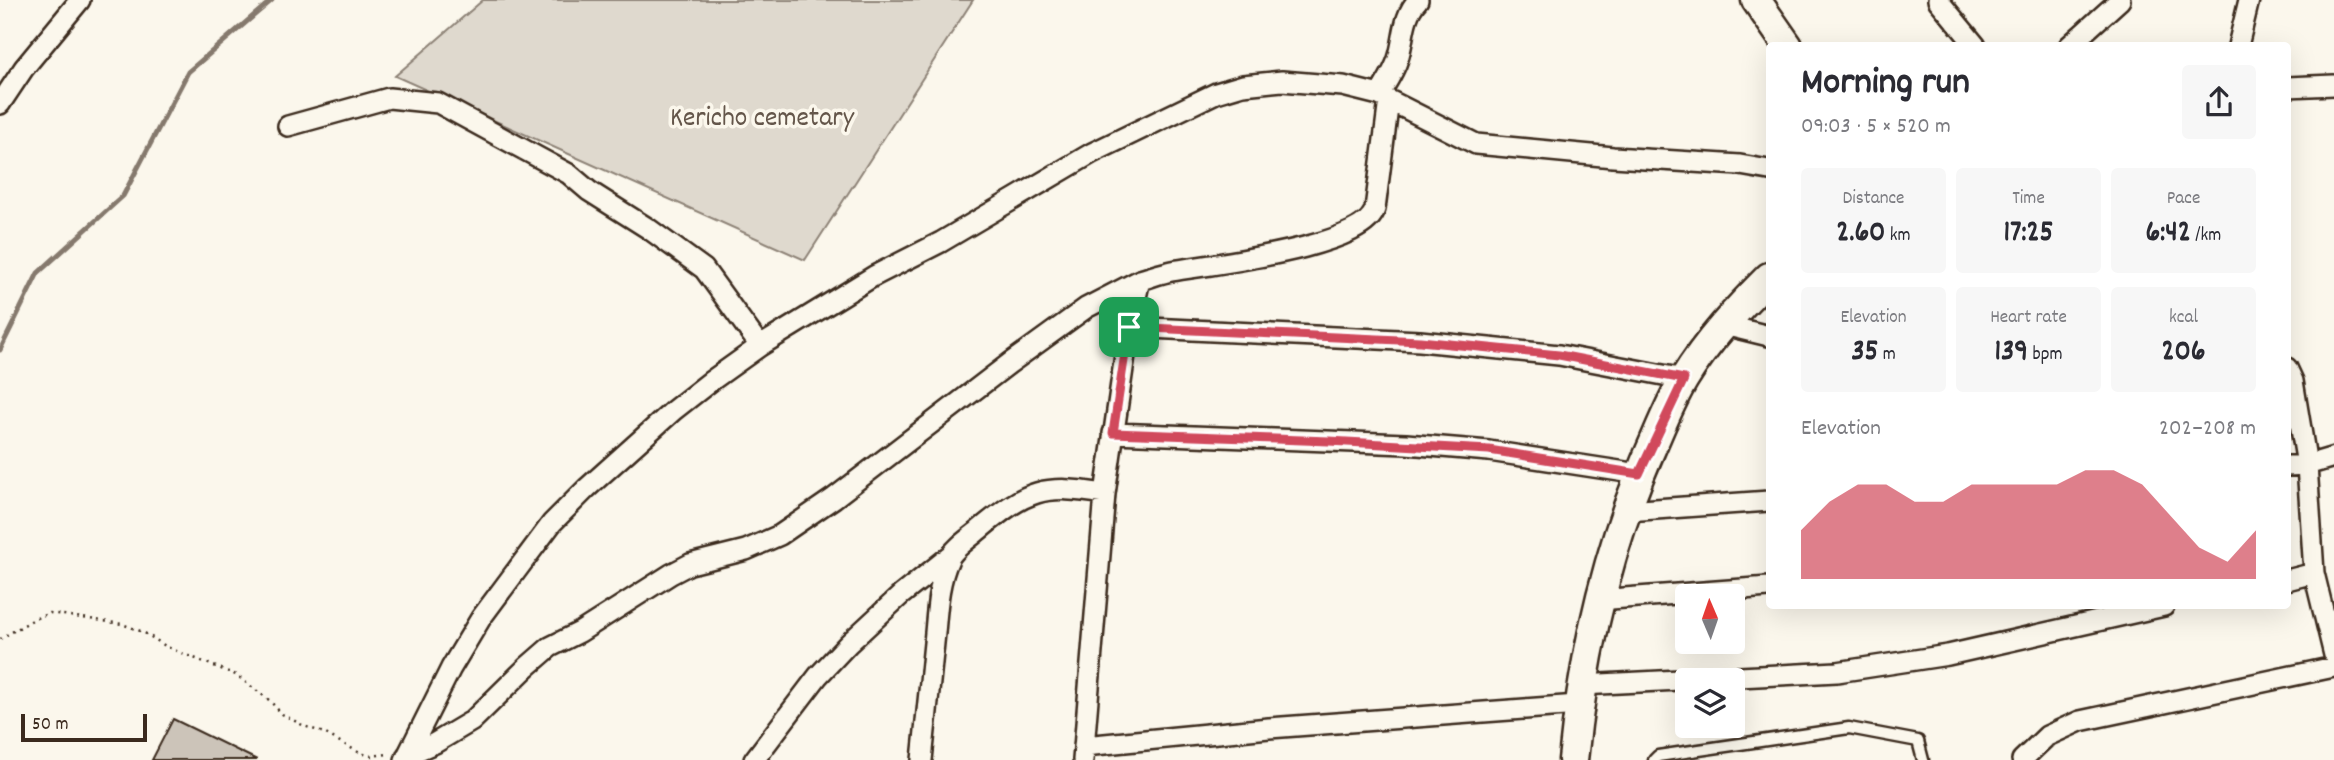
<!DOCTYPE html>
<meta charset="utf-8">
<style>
body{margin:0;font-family:Dekko,sans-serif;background:#f7f7f7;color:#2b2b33;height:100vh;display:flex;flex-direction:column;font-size:26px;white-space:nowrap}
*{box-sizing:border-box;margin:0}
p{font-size:23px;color:#7c7c81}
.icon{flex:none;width:38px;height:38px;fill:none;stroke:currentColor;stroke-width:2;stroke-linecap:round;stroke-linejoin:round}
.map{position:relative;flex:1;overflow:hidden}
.drawer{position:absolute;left:1766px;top:42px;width:525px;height:567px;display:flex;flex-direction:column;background:#fff;border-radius:7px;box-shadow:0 7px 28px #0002}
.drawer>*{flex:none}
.needle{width:46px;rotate:358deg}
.buttons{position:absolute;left:1675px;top:584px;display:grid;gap:14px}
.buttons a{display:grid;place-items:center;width:70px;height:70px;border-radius:7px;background:#fff;box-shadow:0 7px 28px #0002;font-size:35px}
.scale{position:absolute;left:21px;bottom:18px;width:126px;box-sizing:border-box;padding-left:7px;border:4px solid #3b2a1e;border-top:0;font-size:19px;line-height:24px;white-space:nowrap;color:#3b2a1e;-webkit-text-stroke:5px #fbf7ec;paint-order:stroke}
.pin{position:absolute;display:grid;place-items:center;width:60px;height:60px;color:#fff;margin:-30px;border-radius:14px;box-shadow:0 4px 10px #0006}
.round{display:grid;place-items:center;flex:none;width:74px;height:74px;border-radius:7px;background:#f7f7f7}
.headline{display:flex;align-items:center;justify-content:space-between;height:119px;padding:0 35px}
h1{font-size:38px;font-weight:700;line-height:52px}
.figures{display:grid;grid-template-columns:repeat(3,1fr);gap:10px;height:119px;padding:7px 35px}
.figures div{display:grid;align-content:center;border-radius:7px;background:#f7f7f7;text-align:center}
.figures b{font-size:30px;font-weight:700}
.figures small{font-size:19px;font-weight:400}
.figures p{font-size:19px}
.chart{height:196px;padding:14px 35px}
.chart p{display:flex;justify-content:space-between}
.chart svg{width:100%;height:126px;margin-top:7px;fill:#d1495b;opacity:.7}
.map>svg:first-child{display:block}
.green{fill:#dfd9ce;stroke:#8d8276;stroke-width:2}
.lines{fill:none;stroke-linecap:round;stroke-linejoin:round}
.stream{stroke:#85796d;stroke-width:5}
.building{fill:#ccc4b9;stroke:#3b2a1e;stroke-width:2}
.lane-casing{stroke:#3b2a1e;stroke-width:15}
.street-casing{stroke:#3b2a1e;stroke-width:24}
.secondary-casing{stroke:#3b2a1e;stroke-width:33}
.path{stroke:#3b2a1e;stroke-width:2.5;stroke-dasharray:2 5;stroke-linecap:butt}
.lane{stroke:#fbf7ec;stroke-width:10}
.street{stroke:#fbf7ec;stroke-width:19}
.secondary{stroke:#fbf7ec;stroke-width:28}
.route-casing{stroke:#fff;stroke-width:14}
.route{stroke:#d1495b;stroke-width:9}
.labels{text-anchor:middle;stroke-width:7;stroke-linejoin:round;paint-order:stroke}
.park-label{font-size:28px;fill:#64564a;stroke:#fbf7ec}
</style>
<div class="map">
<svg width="2334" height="760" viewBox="0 0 2334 760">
<rect width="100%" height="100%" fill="#fbf7ec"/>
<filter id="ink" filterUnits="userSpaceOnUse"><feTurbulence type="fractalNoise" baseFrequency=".0143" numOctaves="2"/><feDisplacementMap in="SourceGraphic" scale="14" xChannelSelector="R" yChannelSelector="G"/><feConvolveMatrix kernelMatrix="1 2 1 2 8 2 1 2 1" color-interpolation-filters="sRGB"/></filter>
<g filter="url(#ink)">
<path class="green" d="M483 0H973L805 260 395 76Z"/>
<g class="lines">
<path class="stream" d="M0 350 38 273 123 196 188 72 272 0"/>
</g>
<path class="building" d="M173 719 257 760H152Z"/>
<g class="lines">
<g class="lane-casing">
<path id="lane" d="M1654 760 1658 756 1849 728 1918 741 1923 760"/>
</g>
<g class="street-casing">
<path id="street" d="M1938 0 1976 46
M2069 46 2120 0
M2238 46 2249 0
M2287 87 2334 85
M1379 95C1386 83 1394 72 1398 59 1405 38 1402 17 1418 0
M0 104 24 68 80 0
M288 126 389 98 438 103 569 174 589 191 649 229 704 269 760 346
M1724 325 1769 336
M1129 327 1420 341 1559 355 1684 379
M2287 368 2293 381 2307 465 2314 573 2334 655
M1113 433 1406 444 1489 451 1639 474
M2287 466 2307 465 2334 457
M1105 494 1129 327 1140 280C1151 277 1161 273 1172 271 1211 264 1364 248 1375 209L1389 100
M1627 511 1769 501
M2287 580 2314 573
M1598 600 1769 587
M1581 685 1837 672 1948 655 2164 606
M1084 746 1269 728 1578 705
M407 755 435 743 472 721 527 667 550 647 580 632 671 574 690 564 746 550 780 535 834 498 1010 363 1086 308 1140 280
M405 760 451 668 481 618 552 523 587 488 674 410 711 381 760 346 874 276 941 242 1092 153 1216 93 1243 85 1282 81 1343 86 1379 95 1476 144 1613 157 1740 165 1769 170
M754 760 818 676 848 644 901 595 950 556
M922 760C926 721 930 682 934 643 937 616 937 585 949 559 954 548 970 538 979 530 1028 489 1043 484 1105 494L1083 760
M2022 760 2047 736 2080 721 2334 667"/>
</g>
<g class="secondary-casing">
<path id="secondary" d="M1756 0 1788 46
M1573 760C1584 650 1609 542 1654 442 1663 421 1672 399 1684 379 1707 341 1738 308 1769 277"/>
</g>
<path class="path" d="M0 639 34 619 50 613 122 624 143 632 167 647 236 675 269 700 282 714 304 726 324 733 360 753 372 756 387 754"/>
<use href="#lane" class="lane"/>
<use href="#street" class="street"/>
<use href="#secondary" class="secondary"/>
</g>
</g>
<g class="lines" filter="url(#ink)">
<g class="route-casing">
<path id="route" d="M1129 327 1420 341 1559 355 1684 379 1639 474 1489 450 1329 441 1113 433Z"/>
</g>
<use href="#route" class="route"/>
</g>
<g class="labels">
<g class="park-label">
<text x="762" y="125">Kericho cemetary</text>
</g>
</g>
</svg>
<div class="buttons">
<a><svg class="needle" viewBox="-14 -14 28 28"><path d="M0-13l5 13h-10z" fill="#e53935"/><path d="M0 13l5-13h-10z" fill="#7c7c81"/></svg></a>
<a><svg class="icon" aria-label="layers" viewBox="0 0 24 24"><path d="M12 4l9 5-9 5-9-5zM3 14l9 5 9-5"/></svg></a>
</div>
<div class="scale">50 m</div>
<div class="pin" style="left:1129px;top:327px;background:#1e9e55"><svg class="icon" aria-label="arrive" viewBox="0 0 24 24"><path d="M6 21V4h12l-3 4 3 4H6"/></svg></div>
<section class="drawer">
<div class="headline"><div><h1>Morning run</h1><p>09:03 · 5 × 520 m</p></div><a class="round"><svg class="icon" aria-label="share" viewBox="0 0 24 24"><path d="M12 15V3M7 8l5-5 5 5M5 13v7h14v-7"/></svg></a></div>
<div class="figures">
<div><p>Distance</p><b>2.60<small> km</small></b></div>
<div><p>Time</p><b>17:25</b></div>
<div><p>Pace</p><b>6:42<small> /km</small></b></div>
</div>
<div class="figures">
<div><p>Elevation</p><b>35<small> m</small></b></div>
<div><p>Heart rate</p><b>139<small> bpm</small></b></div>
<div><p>kcal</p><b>206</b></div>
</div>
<div class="chart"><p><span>Elevation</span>202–208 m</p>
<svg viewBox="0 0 160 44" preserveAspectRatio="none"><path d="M0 44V27L10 17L20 11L30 11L40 17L50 17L60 11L70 11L80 11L90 11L100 6L110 6L120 11L130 22L140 33L150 38L160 27V44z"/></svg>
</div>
</section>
</div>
